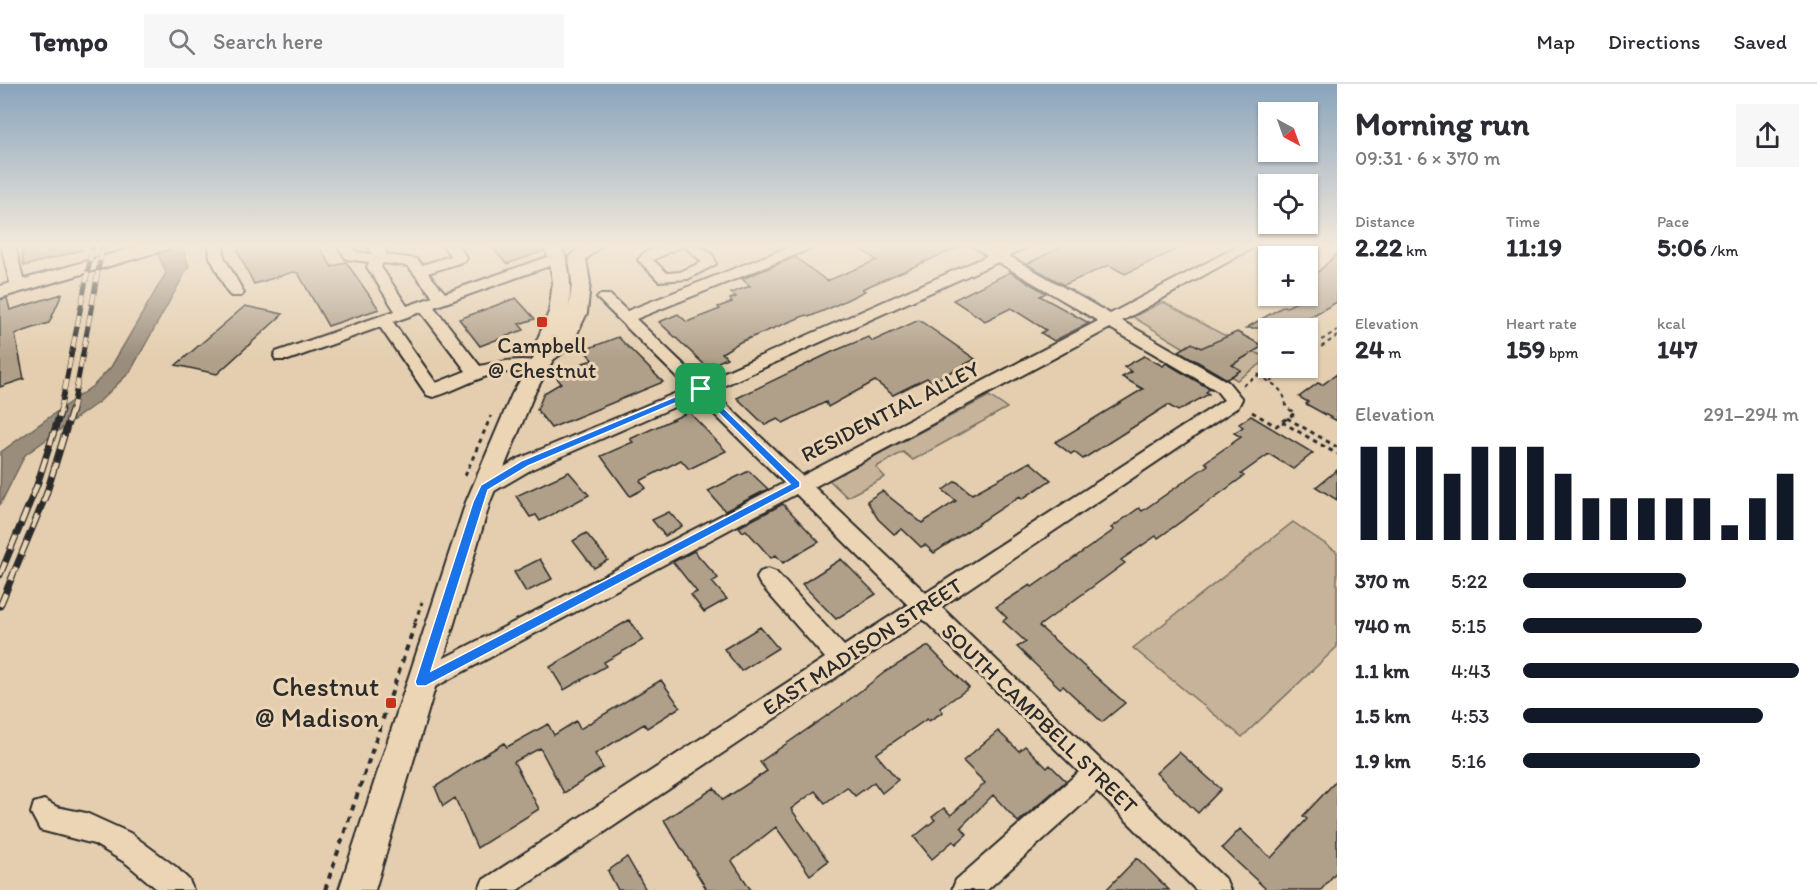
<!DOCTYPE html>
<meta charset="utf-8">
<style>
body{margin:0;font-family:Itim,sans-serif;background:#f7f7f7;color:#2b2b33;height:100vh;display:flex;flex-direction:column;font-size:22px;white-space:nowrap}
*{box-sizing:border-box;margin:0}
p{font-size:20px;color:#7c7c81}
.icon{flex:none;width:33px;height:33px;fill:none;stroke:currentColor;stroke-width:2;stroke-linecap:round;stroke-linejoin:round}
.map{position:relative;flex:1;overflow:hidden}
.sheet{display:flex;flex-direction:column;background:#fff;width:480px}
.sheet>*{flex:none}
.needle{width:39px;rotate:139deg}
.fabs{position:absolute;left:1258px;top:18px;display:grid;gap:12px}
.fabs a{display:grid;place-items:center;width:60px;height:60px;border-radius:0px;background:#fff;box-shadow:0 2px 4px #0004;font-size:30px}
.pin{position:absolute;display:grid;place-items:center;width:51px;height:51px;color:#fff;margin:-26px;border-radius:12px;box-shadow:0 3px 9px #0006}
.round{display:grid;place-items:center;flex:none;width:63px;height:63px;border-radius:0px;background:#f7f7f7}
.overview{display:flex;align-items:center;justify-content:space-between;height:102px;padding:0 18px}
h1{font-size:33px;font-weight:800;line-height:45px}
.metrics{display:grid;grid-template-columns:repeat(3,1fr);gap:9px;height:102px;padding:6px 18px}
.metrics div{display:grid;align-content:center}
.metrics b{font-size:26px;font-weight:800}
.metrics small{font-size:16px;font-weight:400}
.metrics p{font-size:16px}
.chart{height:168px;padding:12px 18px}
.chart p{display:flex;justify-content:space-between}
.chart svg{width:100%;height:108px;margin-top:6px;stroke:#111827;stroke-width:6}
ul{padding:0 18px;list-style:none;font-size:20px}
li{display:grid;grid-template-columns:96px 72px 1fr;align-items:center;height:45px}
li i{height:15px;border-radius:8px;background:#111827}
header{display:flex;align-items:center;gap:36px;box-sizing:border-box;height:84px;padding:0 30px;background:#fff;border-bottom:2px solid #e1e1e2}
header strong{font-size:28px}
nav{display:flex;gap:33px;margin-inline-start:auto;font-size:21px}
.search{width:420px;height:54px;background:#f7f7f7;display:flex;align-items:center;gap:15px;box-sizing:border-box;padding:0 21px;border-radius:0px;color:#7c7c81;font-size:22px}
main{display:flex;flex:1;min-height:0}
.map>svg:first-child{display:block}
.green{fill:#c6b39a;stroke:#786f62;stroke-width:1.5}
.water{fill:#9a8d7b;stroke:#6e665b;stroke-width:1.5}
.building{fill:#b0a08a;stroke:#2b2b2b;stroke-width:1.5}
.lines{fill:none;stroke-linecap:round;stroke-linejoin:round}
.minor-casing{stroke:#2b2b2b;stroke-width:4}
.major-casing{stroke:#2b2b2b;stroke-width:4}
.path-far2{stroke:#2b2b2b;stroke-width:2;stroke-dasharray:4 4;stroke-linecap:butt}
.path-far1{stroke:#2b2b2b;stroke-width:3;stroke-dasharray:4.5 4.5;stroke-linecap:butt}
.path{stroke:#2b2b2b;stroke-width:4;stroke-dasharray:6 6;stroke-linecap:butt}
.minor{fill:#ecd5b5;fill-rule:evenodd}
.major{fill:#ecd5b5;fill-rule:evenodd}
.rail-far1-casing{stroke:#2b2b2b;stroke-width:5}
.rail-casing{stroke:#2b2b2b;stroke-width:7}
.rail-far1{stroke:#ecd5b5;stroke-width:4;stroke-dasharray:11;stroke-linecap:butt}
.rail{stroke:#ecd5b5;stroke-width:4.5;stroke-dasharray:14;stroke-linecap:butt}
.route{fill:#1a73e8;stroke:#fff;stroke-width:1.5;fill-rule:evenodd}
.poi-dot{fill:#c8321e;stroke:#ecd5b5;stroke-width:2}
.labels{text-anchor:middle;stroke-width:6;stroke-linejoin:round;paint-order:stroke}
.poi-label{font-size:22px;fill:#2b2b2b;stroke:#ecd5b5}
.street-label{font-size:22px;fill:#2b2b2b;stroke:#ecd5b5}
.near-poi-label{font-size:27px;fill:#2b2b2b;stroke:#ecd5b5;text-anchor:end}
</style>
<header>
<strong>Tempo</strong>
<div class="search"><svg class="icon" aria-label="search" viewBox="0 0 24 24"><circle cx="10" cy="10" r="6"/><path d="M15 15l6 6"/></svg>Search here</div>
<nav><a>Map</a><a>Directions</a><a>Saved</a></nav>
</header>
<main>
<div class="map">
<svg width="1337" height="806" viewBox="0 0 1337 806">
<rect width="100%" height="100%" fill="#e4ceaf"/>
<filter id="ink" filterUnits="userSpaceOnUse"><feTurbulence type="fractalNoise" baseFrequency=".0167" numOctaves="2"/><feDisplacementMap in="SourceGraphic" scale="12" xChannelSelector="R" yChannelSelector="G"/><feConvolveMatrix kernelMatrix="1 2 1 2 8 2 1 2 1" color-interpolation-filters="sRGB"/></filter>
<g filter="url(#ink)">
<path class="green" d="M1163 218 1268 275 1237 296 1133 233Z
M989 312 1007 324 913 376 903 368 876 383 885 393 847 413 829 396Z
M1293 438 1337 468V563L1242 653 1133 564Z"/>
<path class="water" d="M154 161H181L189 182 130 288 100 317 25 371 0 421 1 368 94 301 111 283 166 189Z"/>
<path class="building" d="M21 161H82V166L24 182Z
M255 161H318L332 183 346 178 379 225 328 242 298 189 293 188 254 200 237 166Z
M489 161H541L544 167 507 180Z
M854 161H964L862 205 865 207 830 224 809 233 806 231 740 258 722 269 727 274 707 283 659 238 678 230 687 238 720 225 718 223 732 218 730 215 736 213 731 209 750 202 742 195 795 173 827 197 877 176Z
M1065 161H1186L1125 190 1109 181 1064 201 1027 180Z
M1337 170V218L1290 244H1246L1284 222 1287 223 1308 212V193L1319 187Z
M1010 188 1046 209 1040 212 1089 239 1054 257 1041 249 1046 246 1011 224 985 237 953 216Z
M62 210 49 239 15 250 24 295 0 303V216L7 214 10 226Z
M516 214 535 235 519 240 524 246 493 257 480 262 459 235Z
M245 222 283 230 217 290 176 281Z
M919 236 975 275 932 298 927 294 893 311 875 297 828 323 826 318 783 339 778 335 765 341 737 314 832 268 868 253 873 257Z
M1237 248 1263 262 1232 281 1241 286 1227 295 1179 267 1192 259 1201 264Z
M618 253 663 298 551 344 537 326 544 309 561 299 556 293 585 282 583 279 593 276 584 266Z
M1144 272 1163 282 1166 279 1210 305 1206 308 1209 310 1178 327 1168 321 1083 375 1074 368 1071 370 1055 358 1143 305 1122 293 1132 288 1124 283Z
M1337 290V337L1306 320 1308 318 1299 313 1318 299 1322 301Z
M689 328 726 367 689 385 681 376 640 397 646 404 630 412 601 372 633 358 630 355Z
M1251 332 1313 369 1293 385 1269 370 1241 390 1244 392 1218 411 1158 454 1156 452 1121 476 1125 479 1039 542 1125 619 1102 638 1063 602 1060 604 1017 563 1026 558 1003 537 1007 534 996 523 1030 501 1032 503 1114 446 1111 444 1139 424 1142 427 1208 381 1205 378 1241 353 1234 349 1243 343 1239 340Z
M1030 378 1051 396 1022 415 1020 412 934 469 925 461 921 463 902 445 894 450 878 435 867 417 882 407 922 439 956 417 943 406 956 397 972 410Z
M1337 386V416L1316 403Z
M749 387 768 405 725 427 708 407Z
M569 388 589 411 540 437 536 431 530 433 516 412Z
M783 420 819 458 783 479 776 471 771 474 746 446 743 448 739 443Z
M669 428 682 442 665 452 652 436Z
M586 449 608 476 594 484 573 457Z
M694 467 718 494 712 498 727 515 704 528 691 511 697 508 673 478Z
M540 475 552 495 526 508 514 488Z
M841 475 876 510 836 535 802 500Z
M629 536 643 556 604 578 606 582 564 606 550 583Z
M760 543 778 564 741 587 724 565Z
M928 562 969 604 940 624 943 628 929 637 927 635 876 670 898 696 882 709 874 698 855 712 847 703 825 719 815 707 791 725 828 777 810 791 776 743 732 777 751 806H707L664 736 714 704 723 716 767 687 760 678 841 622 885 588Z
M661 596 680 623 647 644 644 640 595 670 603 684 564 709 540 664 514 678 539 725 477 764 455 714 443 722 435 703 484 671 504 659 507 663 548 640 554 651 576 637 580 645Z
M998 647 1019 667 1025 662 1047 684 1050 681 1066 697 1018 738 993 711 961 743 967 750 956 760 953 757 932 775 914 753 935 736 932 733 944 724 951 731 985 699 963 677Z
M1179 668 1221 705 1198 729 1156 689Z
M1337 696V787L1321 806H1267L1222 764 1240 745 1271 774 1307 735 1303 732Z
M627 773 646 806H618L608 787Z
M1137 774 1169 806H1106Z"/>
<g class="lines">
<g class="minor-casing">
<path id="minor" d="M1 161H15L25 203 23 206 18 207 11 203Z
M209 161H223L224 173 244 209 241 212H231L228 209 210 173Z
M337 161H351L356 168 372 170 368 161H382L387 168 386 171 417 175 422 181 451 172 442 161H457L467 174 465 177 428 189 445 209 553 171H563L565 174 563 177 434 223 480 282C502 277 523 273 545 279L547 283 545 287C531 291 514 286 499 289 476 293 456 307 433 313L427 311 380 243 288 276H276L274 272 276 268 395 227 367 183 369 178 346 175ZM383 179 408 182 433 213 407 222 381 183ZM421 228 466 287 436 299 393 238Z
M663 161H684L653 176 667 189 680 188 702 178 684 161C698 161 713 164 716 180L688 195 659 197 638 176 645 168Z
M794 161H814L812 164 636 235 702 298 987 172 972 161H989L999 167 1011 161H1030L1009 172 1110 230 1240 161H1258L1122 237 1228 298 1242 315 1238 323 941 523 1226 796 1230 806H1196L1097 707 987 806H952L956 796 1079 688 923 535 518 806H479L483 796 825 574 760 500 757 494 760 488 768 485 776 488 844 562 908 521 796 410 429 606 421 609 413 606 409 598 413 590 784 399 697 313 532 385 491 409 484 411 477 409 474 404 477 399 518 375 688 304 600 217 597 214 600 211H610L627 227ZM998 178 1098 237 802 392 712 307ZM1110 244 1216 306 1224 316 926 509 814 403Z
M44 716 57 723 86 729 130 749 176 783 189 796 193 806H158L126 779 94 760 40 746 31 729 34 719Z"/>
</g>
<g class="major-casing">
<path id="major" d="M143 161H170L168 165 0 214V202Z
M543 161H560C571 182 571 201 569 224L572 199 569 173 582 161 600 163 586 175 590 199 587 229 574 256 564 268 553 276 534 310 490 418 375 806H339L466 418 512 310 533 275 536 259 549 228 553 198 549 174Z"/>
</g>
<path class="path-far2" d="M1308 265 1337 246
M1308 272 1337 252
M1258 292C1272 298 1286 306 1286 323L1293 328
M1270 297 1290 284
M1243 301 1269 284 1281 290"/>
<path class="path-far1" d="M1252 328 1276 342 1295 329 1291 326
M1287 334 1337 363
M1282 338 1337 370
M465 392 491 332
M415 538 422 518"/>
<path class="path" d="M325 806 416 537"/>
<use href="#minor" class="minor"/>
<use href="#major" class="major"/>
<g class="rail-far1-casing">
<path id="rail-far1" d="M60 328 93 161
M72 328 103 161"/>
</g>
<g class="rail-casing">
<path id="rail" d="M0 491 37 401 61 326
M0 522 46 411 72 326"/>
</g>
<use href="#rail-far1" class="rail-far1"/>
<use href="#rail" class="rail"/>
</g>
</g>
<linearGradient id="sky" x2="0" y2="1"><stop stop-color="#89a4bc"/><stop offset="0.59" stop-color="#f3e9db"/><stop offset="1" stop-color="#f3e9db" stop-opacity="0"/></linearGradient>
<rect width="1337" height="274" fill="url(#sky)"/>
<path class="route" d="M701 302 800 398V403L426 602H417L415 598 473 418 481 401 521 377ZM699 309 790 400 431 587 488 406 528 382Z"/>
<g class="poi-dot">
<rect x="536" y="232" width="12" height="12" rx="3"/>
<rect x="385" y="613" width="12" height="12" rx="3"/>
</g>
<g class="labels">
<g class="poi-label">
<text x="542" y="269">Campbell<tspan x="542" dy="25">@ Chestnut</tspan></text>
</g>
<g class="street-label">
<text transform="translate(890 327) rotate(-27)" y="8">RESIDENTIAL ALLEY</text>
<text transform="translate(862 562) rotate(-33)" y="8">EAST MADISON STREET</text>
<text transform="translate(1040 634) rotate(44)" y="8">SOUTH CAMPBELL STREET</text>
</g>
<g class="near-poi-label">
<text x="379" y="612">Chestnut<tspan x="379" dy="31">@ Madison</tspan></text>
</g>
</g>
</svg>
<div class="fabs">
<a><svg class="needle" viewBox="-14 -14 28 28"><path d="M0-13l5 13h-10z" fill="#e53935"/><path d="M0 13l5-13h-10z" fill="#7c7c81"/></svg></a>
<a><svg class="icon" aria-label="locate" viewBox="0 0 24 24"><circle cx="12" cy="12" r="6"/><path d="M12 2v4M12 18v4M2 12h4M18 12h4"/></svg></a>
<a>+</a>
<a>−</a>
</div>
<div class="pin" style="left:701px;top:305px;background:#1e9e55"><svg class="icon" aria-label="arrive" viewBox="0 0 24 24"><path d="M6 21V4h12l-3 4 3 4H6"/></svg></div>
</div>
<section class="sheet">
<div class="overview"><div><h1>Morning run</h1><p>09:31 · 6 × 370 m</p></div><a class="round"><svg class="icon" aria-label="share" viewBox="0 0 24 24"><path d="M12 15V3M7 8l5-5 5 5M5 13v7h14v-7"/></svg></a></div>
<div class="metrics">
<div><p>Distance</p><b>2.22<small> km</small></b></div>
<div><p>Time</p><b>11:19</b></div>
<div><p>Pace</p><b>5:06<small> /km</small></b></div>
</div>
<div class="metrics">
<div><p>Elevation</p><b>24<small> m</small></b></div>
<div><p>Heart rate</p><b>159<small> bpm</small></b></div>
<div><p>kcal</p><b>147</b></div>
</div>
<div class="chart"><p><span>Elevation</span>291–294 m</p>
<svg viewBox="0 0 160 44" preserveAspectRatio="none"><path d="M5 44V6M15 44V6M25 44V6M35 44V17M45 44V6M55 44V6M65 44V6M75 44V17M85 44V27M95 44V27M105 44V27M115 44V27M125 44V27M135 44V38M145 44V27M155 44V17"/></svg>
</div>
<ul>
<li><b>370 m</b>5:22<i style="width:59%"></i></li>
<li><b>740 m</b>5:15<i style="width:65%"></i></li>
<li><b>1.1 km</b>4:43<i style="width:100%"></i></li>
<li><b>1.5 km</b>4:53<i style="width:87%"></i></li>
<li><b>1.9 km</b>5:16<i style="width:64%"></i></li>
</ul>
</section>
</main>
